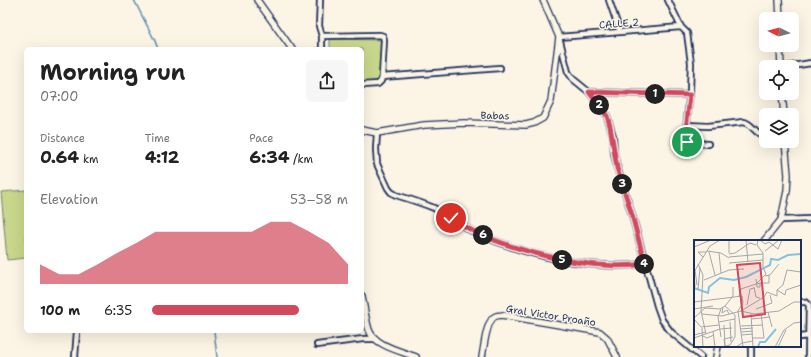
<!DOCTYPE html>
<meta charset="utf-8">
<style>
body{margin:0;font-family:"Shantell Sans",sans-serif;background:#f6f6f6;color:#222;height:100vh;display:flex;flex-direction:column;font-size:15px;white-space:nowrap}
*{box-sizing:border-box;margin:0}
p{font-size:13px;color:#767676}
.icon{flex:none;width:22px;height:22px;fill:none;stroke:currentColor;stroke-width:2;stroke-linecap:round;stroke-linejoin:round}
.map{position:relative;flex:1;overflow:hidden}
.panel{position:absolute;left:24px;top:47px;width:340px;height:286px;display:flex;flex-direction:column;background:#fff;border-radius:6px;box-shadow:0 4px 16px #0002}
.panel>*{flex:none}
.needle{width:26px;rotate:276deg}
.tools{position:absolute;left:759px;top:12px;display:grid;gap:8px}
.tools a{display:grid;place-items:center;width:40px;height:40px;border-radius:6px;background:#fff;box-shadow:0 4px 16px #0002;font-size:20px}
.pin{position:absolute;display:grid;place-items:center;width:34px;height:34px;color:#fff;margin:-17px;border:2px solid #fff;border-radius:50%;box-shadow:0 1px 4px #0007}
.km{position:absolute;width:20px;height:20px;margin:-10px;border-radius:50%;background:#222;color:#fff;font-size:11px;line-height:20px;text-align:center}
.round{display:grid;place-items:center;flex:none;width:42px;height:42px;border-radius:6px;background:#f6f6f6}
.headline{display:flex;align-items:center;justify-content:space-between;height:68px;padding:0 16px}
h1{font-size:22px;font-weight:700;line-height:30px}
.metrics{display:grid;grid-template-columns:repeat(3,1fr);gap:6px;height:68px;padding:4px 16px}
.metrics div{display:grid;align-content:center}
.metrics b{font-size:17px;font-weight:700}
.metrics small{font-size:11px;font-weight:400}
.metrics p{font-size:11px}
.chart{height:112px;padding:8px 16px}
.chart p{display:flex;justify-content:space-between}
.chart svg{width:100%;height:72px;margin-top:4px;fill:#d1495b;opacity:.7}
ul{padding:0 16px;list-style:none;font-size:13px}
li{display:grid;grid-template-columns:64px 48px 1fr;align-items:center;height:30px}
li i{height:10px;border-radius:5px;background:#d1495b}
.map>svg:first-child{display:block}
.green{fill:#c8d78b;stroke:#728374}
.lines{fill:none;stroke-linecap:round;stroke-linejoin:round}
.stream{stroke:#5987ae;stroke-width:1.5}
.minor-casing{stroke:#1b2f5e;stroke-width:8}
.tertiary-casing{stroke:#1b2f5e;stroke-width:8}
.minor{stroke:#fcf5e5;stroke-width:4.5}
.tertiary{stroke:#fcf5e5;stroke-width:5.5}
.route-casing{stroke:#fff;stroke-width:8}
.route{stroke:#d1495b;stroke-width:5}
.labels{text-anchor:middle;stroke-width:3;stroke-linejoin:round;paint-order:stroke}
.street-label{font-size:10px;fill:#1b2f5e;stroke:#fcf5e5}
.inset-river{fill:none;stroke:#83c2e3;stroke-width:2}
.inset-road{fill:none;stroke:#a2a6af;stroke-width:1}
.view{fill:#d1495b;fill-opacity:0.15;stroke:#d1495b;stroke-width:2}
.inset-edge{fill:none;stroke:#1b2f5e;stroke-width:2}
</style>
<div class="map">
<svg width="811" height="357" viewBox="0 0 811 357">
<rect width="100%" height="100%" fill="#fcf5e5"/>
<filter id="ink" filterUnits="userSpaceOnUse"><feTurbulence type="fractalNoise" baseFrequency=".025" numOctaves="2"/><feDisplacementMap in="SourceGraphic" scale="8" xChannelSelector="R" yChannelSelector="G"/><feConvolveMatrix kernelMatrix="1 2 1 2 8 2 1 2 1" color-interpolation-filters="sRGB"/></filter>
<g filter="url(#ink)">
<path class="green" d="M330 39 381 40 379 83 362 84V49H330Z
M26 190V258L7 260 1 192Z"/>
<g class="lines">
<path class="stream" d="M134 0 155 41 158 49
M214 331 217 357"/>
<g class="minor-casing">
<path id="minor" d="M320 0 319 26 322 36
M609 0 620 32
M668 0 681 27 687 33 691 63 690 91 685 140 687 142 708 144
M681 27 559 37 568 72 573 79 589 92 600 106 607 116 613 136 614 153 617 167 632 215 657 306 662 320 671 332 701 357
M322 49V36L380 35 383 36 384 40 382 77 381 81 378 84 362 85
M786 67 811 63
M382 77 500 68
M589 92 690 95
M687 125 708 126 744 122C753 124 756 136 766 135
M377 133 376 149 377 164 388 188 391 192 396 195C409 199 422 203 434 208 448 215 461 226 476 233 525 255 591 271 645 264
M781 220 811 219
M800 302H806L809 305 808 357
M800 337 808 336
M317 345 363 339H374
M751 346V357
M75 357 77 331"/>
</g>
<g class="tertiary-casing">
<path id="tertiary" d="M257 0 292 49
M779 0 780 19
M780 45 781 67
M782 93 784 115
M362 130 377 133 424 125 464 123 526 125 534 123 543 118 551 101 559 37 543 0
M764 241 781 220 787 191 788 175 785 141
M362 296C364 306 366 321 369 330 375 346 401 351 416 357
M482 357C484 348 486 319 496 316 498 315 500 316 502 315L600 332 607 338 617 357
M716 357 718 346"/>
</g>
<use href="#minor" class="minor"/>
<use href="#tertiary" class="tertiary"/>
</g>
</g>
<g class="lines" filter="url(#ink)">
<g class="route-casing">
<path id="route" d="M451 218C459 223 467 228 475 232 496 242 519 249 542 255 575 263 610 269 645 264L632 215 617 168 610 126 607 116 589 92 690 95 685 138 686 141 687 142"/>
</g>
<use href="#route" class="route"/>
</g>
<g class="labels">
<g class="street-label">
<text transform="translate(619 23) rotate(-4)" y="4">CALLE 2</text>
<text transform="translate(495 115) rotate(1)" y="4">Babas</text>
<text transform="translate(551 315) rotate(9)" y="4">Gral Victor Proaño</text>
</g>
</g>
<g transform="translate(694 240)">
<rect width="107" height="107" fill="#fcf5e5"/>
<path class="inset-river" d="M0 48 14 53 15 47 26 38 40 40 52 37 76 25 77 19 84 20 94 15 107 14M64 107 66 102H71L82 89"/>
<path class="inset-road" d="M52 0 54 22M66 0 71 4 75 2 84 9 88 0M0 7 17 0M13 11 27 13 35 18M71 11 85 0M15 12 21 35M25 13 27 33M35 13V0M35 14 41 13 56 3 62 5M9 17 4 12H12M35 17 69 14M35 23 69 20M4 24 9 35 7 71 12 94M1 30 3 45M0 32 16 6 26 0M0 33 1 47M71 36 76 35 85 24M62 39 63 47H66V43L63 44M10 40 35 30 50 29M66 43H75V35M60 47 62 57 66 58M4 49 6 28M83 50 89 45 93 30 107 32M45 56 47 49 62 44 72 34 69 27V13L63 5 64 0M0 62 48 56 49 63 44 71M53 65 56 49 60 48M29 67 28 73 33 70 35 74M0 69 19 66M27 69 24 77 27 97M62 69 78 63 76 55M44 71 49 107M47 71 70 57 73 52 83 56V50L91 55 92 50 107 45M74 72 78 87M8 74 28 76 47 71 60 74 85 71 100 62H107M57 74 59 107M0 78 11 68 26 69 31 66 39 56V47M0 79 7 87 25 85M58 79 76 77M25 82 41 79M36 82 37 102M30 85 31 106M47 86 69 85M8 88 9 107M46 89 59 88M19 91 21 107M47 92 59 91M0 95 12 92M47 95 59 94M9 96 13 98 20 95M0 98 26 89 38 88M59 98H70L67 73M31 106 30 99 39 97M28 107 36 105 41 97V75L31 66M42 107 48 103 59 101M81 107 90 90 100 83 107 82M84 107 92 90"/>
<path class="view" d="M66 23 71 74 49 77 43 25Z"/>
<rect width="107" height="107" class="inset-edge"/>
</g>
</svg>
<div class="tools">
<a><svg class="needle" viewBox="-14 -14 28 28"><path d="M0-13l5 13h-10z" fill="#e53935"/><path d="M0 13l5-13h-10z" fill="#767676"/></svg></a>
<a><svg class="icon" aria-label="locate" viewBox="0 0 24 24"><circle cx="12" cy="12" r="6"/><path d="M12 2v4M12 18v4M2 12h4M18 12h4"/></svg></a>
<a><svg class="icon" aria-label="layers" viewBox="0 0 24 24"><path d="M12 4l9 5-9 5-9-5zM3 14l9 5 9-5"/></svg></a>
</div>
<div class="pin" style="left:687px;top:142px;background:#1e9e55"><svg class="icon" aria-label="arrive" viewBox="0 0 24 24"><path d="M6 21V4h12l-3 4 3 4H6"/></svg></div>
<div class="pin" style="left:451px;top:218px;background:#d93025"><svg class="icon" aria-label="check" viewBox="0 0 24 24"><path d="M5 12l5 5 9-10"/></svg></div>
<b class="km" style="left:655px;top:94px">1</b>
<b class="km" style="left:599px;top:105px">2</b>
<b class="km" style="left:622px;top:184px">3</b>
<b class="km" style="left:644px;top:264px">4</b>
<b class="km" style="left:562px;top:260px">5</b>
<b class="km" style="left:483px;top:235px">6</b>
<section class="panel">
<div class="headline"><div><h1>Morning run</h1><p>07:00</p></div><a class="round"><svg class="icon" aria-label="share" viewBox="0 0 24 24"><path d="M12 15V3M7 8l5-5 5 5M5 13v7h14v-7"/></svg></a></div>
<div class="metrics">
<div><p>Distance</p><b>0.64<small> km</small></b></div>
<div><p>Time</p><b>4:12</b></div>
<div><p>Pace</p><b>6:34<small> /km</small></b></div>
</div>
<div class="chart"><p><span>Elevation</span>53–58 m</p>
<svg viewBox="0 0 160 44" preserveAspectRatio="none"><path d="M0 44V32L10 38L20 38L30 32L40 25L50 19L60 12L70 12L80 12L90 12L100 12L110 12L120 6L130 6L140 12L150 19L160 32V44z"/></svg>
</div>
<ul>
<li><b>100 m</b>6:35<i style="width:75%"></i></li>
</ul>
</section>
</div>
